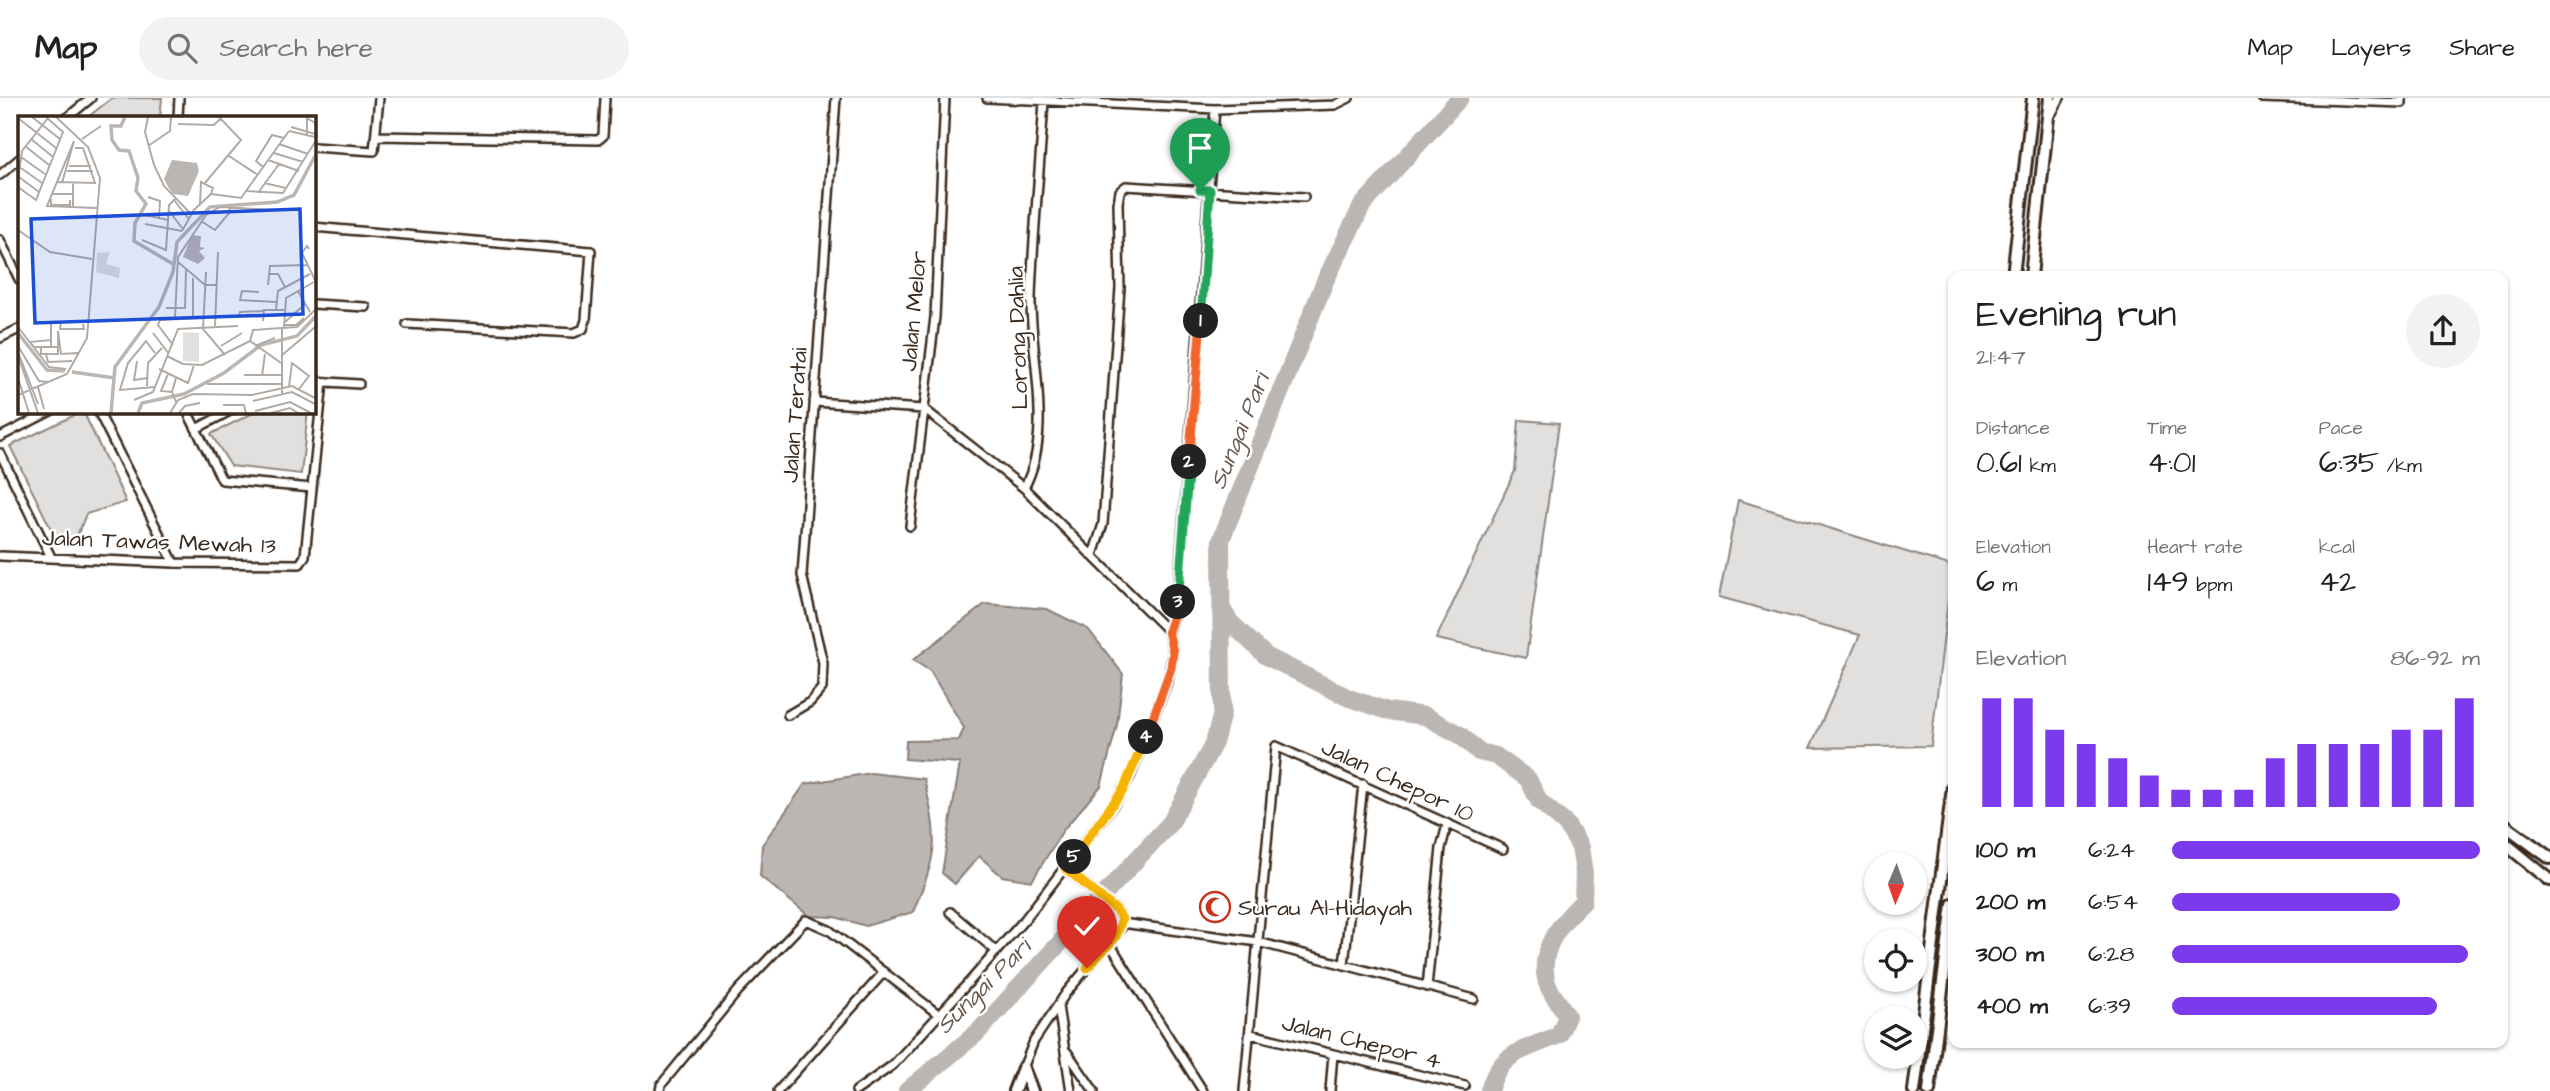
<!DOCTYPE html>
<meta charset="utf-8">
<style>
body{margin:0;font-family:"Architects Daughter",sans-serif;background:#f2f2f2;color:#202124;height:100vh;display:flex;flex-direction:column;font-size:26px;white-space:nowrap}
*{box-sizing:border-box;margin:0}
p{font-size:23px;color:#757577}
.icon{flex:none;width:38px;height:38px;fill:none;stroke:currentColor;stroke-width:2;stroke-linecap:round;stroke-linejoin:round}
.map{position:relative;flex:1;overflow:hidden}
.details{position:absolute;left:1948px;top:173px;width:560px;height:777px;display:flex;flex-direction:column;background:#fff;border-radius:14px;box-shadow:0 2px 5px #0004}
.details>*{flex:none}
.needle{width:46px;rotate:182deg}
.controls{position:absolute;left:1864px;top:754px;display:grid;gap:14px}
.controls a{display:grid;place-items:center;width:63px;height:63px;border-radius:50%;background:#fff;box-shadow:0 2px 5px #0004;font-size:35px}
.pin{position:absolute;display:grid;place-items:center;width:60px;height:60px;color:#fff;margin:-72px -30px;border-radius:50% 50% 50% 0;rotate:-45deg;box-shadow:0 0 7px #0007}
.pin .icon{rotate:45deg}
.km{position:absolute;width:35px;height:35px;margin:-18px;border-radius:50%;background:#222;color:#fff;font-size:19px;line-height:35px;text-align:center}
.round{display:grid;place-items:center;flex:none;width:74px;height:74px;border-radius:37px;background:#f2f2f2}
.head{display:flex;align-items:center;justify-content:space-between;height:119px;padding:0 28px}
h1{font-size:38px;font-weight:600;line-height:52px}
.metrics{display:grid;grid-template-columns:repeat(3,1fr);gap:10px;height:119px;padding:7px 28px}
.metrics div{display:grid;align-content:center}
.metrics b{font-size:30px;font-weight:600}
.metrics small{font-size:19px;font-weight:400}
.metrics p{font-size:19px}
.chart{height:196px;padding:14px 28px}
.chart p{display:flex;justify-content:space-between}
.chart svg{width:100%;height:126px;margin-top:7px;stroke:#7c3aed;stroke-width:6}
ul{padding:0 28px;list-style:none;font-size:23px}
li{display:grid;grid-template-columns:112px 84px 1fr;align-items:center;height:52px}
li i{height:18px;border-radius:9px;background:#7c3aed}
header{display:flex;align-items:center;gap:42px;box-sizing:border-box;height:98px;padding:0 35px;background:#fff;border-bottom:2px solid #e0e0e0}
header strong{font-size:33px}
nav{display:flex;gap:38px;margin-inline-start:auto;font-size:24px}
.search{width:490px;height:63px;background:#f2f2f2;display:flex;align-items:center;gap:18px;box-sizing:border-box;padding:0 24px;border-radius:38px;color:#757577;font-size:26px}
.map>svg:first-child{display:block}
.green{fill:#e2e0de;stroke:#8e857e;stroke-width:2}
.water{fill:#bcb6b3;stroke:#887e77;stroke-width:2}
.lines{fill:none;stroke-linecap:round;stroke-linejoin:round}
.river{stroke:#bcb6b3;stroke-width:18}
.street-casing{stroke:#3b2a1e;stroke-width:12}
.secondary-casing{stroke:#3b2a1e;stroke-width:16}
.street{stroke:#fff;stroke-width:7}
.secondary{stroke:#fff;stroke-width:10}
.split-1-casing{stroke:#fff;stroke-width:14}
.split-2-casing{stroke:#fff;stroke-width:14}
.split-3-casing{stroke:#fff;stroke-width:14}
.split-4-casing{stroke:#fff;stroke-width:14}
.split-5-casing{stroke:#fff;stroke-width:14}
.split-6-casing{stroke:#fff;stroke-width:14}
.split-1{stroke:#22a559;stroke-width:9}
.split-2{stroke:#f0652b;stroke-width:9}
.split-3{stroke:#22a559;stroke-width:9}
.split-4{stroke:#f0652b;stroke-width:9}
.split-5{stroke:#f5b400;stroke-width:9}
.split-6{stroke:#f5b400;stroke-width:9}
.labels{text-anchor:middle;stroke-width:5;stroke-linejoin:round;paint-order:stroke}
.street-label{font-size:23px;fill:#3b2a1e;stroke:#fff}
.poi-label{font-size:23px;fill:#3b2a1e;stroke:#fff;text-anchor:start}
.water-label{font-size:24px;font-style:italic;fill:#685b52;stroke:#fff}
.inset-river{fill:none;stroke:#bcb6b3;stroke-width:3.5}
.inset-road{fill:none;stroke:#b1aaa5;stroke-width:2}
.view{fill:#1d4ed8;fill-opacity:0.15;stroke:#1d4ed8;stroke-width:3.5}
.inset-edge{fill:none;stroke:#3b2a1e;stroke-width:3.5}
</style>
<header>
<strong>Map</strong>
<div class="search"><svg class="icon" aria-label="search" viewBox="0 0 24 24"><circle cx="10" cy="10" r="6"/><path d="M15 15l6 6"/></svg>Search here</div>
<nav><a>Map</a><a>Layers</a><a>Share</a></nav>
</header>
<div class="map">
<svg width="2550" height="993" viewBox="0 0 2550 993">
<rect width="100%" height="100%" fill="#fff"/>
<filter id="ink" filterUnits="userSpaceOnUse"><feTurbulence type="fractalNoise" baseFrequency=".0143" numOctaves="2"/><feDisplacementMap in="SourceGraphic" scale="14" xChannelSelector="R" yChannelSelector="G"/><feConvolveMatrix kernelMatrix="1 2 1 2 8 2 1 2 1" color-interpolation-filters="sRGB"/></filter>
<g filter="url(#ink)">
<path class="green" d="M112 0H162L160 19H88Z
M83 313 126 404 86 416 74 445 59 447 10 348Z
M257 313H308L301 376 231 368 211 336Z
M1519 322 1559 325 1526 560 1436 541 1515 373Z
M1738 402 1952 468 1931 648 1810 650 1860 537 1719 499Z"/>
<path class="water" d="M985 506 1047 511 1088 531 1123 576 1117 627 1101 688 1063 732 1032 783 1002 778 979 758 955 786 942 775 960 665 905 661 906 643 959 642 964 630 930 573 913 562Z
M871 675 924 681C939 746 938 753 913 814L866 828 835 819 809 818 760 778 762 747 805 686Z"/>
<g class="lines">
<path class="river" d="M1222 511 1230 524 1266 558 1349 600 1388 613 1425 618 1460 637 1479 654 1496 658 1528 681 1539 703 1566 726 1580 749 1584 775 1583 803C1561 825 1537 851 1547 885 1550 895 1561 907 1567 918L1559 937C1525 952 1499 954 1489 993
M907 993 978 934 1171 724 1214 645 1222 615 1221 442 1325 183 1362 108 1460 0"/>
<g class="street-casing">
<path id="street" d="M987 0 1215 11 1335 7 1349 0
M2262 0 2402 5V0
M2052 15 2060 0
M68 19 91 0
M178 19 179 0
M377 38 598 42 603 38 605 0
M313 49 374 53 379 0
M0 77 19 61
M313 129 591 153 586 222 583 231 574 235 407 226
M0 142 19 181
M313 206 366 209
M0 240 19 231
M313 283 359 286
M814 304 924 311 1024 390 1168 533 1173 554 1168 582 1130 679 1114 706 1025 821 970 883 893 967 856 993
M98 313 174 465
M187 313 222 382 312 390
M196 331 230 313
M0 339 51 313
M0 355 51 459
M1024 390C1054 335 1030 258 1031 200 1033 135 1040 69 1044 3
M910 428 935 219 945 0
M1093 457 1103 426 1120 190 1118 105 1120 93 1126 88 1304 99
M0 458 174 465 300 466 305 458 323 284
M1168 533 1177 509 1215 11
M788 617 810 604 822 590 823 565 802 477 836 0
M950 814 996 853
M1122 825 1258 844 1474 901
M1110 846 1203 993
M1344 867 1363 686
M1427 889 1441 750 1447 727
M1058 908 1071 993
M1251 936 1465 988
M1067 954 1094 993
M1023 970 1034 943 1066 895 1121 830 1122 821 1116 812 1065 770
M660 993 661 987 738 893 806 822 829 832 938 916
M778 993 884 874
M1244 993 1276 648 1503 751
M1330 993 1333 956"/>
</g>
<g class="secondary-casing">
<path id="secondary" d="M2013 178 2033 0
M2031 178 2050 0
M2502 725 2550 760
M2502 743 2550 782
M1023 970 1032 993
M1014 993 1023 970
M1914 993 1953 689
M1929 993 1953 806"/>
</g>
<use href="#street" class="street"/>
<use href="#secondary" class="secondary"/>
</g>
</g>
<g class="lines" filter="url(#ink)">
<g class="split-1-casing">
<path id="split-1" d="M1200 92H1210L1201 223"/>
</g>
<g class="split-2-casing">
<path id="split-2" d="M1189 364 1201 223"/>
</g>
<g class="split-3-casing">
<path id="split-3" d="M1178 504 1189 364"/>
</g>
<g class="split-4-casing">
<path id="split-4" d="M1146 639 1171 570 1173 554 1168 533 1178 504"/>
</g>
<g class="split-5-casing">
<path id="split-5" d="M1074 759 1123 692 1146 639"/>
</g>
<g class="split-6-casing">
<path id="split-6" d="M1074 759 1065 770 1116 812 1122 821 1116 839 1087 870"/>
</g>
<use href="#split-1" class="split-1"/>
<use href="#split-2" class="split-2"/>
<use href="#split-3" class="split-3"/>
<use href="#split-4" class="split-4"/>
<use href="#split-5" class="split-5"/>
<use href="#split-6" class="split-6"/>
</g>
<defs>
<g id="mosque-ring" transform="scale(1.575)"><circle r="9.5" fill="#fff" stroke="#c8321e" stroke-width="1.5"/><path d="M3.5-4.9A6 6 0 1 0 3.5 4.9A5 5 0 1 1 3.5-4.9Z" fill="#c8321e"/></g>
</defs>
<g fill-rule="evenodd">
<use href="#mosque-ring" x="1215" y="809"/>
</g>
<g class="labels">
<g class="street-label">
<text transform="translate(913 213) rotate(-85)" y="8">Jalan Melor</text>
<text transform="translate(1017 240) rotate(-92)" y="8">Lorong Dahlia</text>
<text transform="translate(794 317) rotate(-86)" y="8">Jalan Teratai</text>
<text transform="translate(159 443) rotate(2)" y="8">Jalan Tawas Mewah 13</text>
<text transform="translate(1398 682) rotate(25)" y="8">Jalan Chepor 10</text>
<text transform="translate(1362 943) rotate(14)" y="8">Jalan Chepor 4</text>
</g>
<g class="poi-label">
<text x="1238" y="817">Surau Al-Hidayah</text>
</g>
<g class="water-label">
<text transform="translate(1239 333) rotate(-68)" y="8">Sungai Pari</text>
<text transform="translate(983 888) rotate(-45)" y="8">Sungai Pari</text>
</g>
</g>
<g transform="translate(18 18)">
<rect width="298" height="298" fill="#fff"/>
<path d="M92 136 88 148 102 152 101 162 78 156 79 137ZM165 216 181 217V246L165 245Z" fill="#e2e0de"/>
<path d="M154 44 179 47 181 55 170 80 155 78 150 71 146 63ZM174 119 183 120 182 131 187 132 181 135 187 142 180 148 165 141Z" fill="#bcb6b3"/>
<path class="inset-river" d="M107 1 103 10H93L94 24 101 34 111 35 120 62 118 75 128 88 117 107 116 125 155 148M0 217 29 254 47 255M54 256 97 262M93 297 97 251 141 191 155 156 159 126 192 91 259 86 276 79 297 40M120 297 124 287 166 278 206 257 243 229 279 220 297 201"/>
<path class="inset-road" d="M14 1 42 23M130 1 127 16 136 49 146 70 174 99M0 2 38 32M160 8 196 9 202 3M273 11 297 18M271 15 297 21M289 19V2L297 7M13 23 35 41M64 23 83 10M56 25 29 90 79 92M261 28 290 38M7 30 31 49M130 30 152 15 153 1M256 37 285 46M211 40 240 59M3 41 27 58M250 44 281 55M51 50H73M245 51 238 45 254 19 266 22M3 52 24 67M49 55H75M1 61 21 76M0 64 4 35 30 2M38 66 77 67 65 32H57M44 67 56 25M187 67 223 24 201 1M246 67 268 72M0 71 18 84 45 16 28 1M229 75 265 77 297 26M240 77 261 48M33 78H55M193 78 223 82 271 15M130 81 142 85 141 102M33 83V89H52V84M156 84 170 102M182 88 183 66 195 72 193 78M55 92V67M151 95 165 113M127 99 150 104M183 105 197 114 212 96 211 90M127 108 164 115M0 114 32 136 74 143M164 115 176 94 193 78M124 124 148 134 151 89 158 82M291 133 289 130 284 137 297 164M160 146 187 169H198M188 156 185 213 207 239M251 158H260L267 171M250 169 252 150 290 149M280 175 292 196M241 176 224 175 222 184 258 186M148 192H167L168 154M258 194 260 175 292 158M221 200 222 196 245 195M157 201 160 141 188 99 202 91 256 94M175 201V162M197 201 245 200M245 205 246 194H266M34 206H67M43 206 42 213H66L65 208M266 207 287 188M266 209H278L286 202M197 210 200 136M0 211 31 251 48 253M266 212 268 182 296 166M40 215 43 238 60 237M135 217 151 238M33 224 12 226 16 231H33V206M232 225 235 214 263 212M155 229 140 209 142 204 186 202M0 230 21 265 31 266M203 230 224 217M237 230 257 222M23 231V238H40V231M33 231H40V215M0 236 20 288M137 237 128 225 110 247 102 274 137 271M28 238 30 246 54 245M0 240 20 297M149 240 165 248 184 249 232 225 263 247M263 240 297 211M119 245 116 264 129 262M141 253 170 267 176 249M150 258 143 275 154 276M226 259H263M244 260 247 238M0 262 11 297M158 262 154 276 158 286M189 268H263M129 270 130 247 144 232M20 271 26 293M271 271 274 247 291 260 281 273M264 278V212L279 211 297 194M0 279 49 258 69 222 82 62 70 31 38 1M116 284 135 276 160 213 220 210M235 285 274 276 297 288M205 289H226L228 297M237 295 272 286 293 297M152 297 160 284 175 278 234 279 274 270 297 282M161 297 167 290 182 287M253 297 272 292 280 297"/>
<path class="view" d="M282 93 285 198 17 207 13 103Z"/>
<rect width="298" height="298" class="inset-edge"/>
</g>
</svg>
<div class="controls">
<a><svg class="needle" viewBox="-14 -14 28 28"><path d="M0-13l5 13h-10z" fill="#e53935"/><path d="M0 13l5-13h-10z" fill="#757577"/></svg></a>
<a><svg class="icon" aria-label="locate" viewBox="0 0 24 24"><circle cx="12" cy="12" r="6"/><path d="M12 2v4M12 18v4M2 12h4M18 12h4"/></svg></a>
<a><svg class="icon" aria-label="layers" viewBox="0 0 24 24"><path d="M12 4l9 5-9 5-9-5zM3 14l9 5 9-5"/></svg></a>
</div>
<div class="pin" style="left:1200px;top:92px;background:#1e9e55"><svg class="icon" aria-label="arrive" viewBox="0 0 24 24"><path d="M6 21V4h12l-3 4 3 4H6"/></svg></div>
<div class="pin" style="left:1087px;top:870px;background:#d93025"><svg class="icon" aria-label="check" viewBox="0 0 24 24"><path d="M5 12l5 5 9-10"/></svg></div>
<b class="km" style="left:1201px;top:223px">1</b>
<b class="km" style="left:1189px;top:364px">2</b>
<b class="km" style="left:1178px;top:504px">3</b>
<b class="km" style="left:1146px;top:639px">4</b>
<b class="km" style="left:1074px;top:759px">5</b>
<section class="details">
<div class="head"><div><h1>Evening run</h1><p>21:47</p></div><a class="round"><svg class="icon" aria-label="share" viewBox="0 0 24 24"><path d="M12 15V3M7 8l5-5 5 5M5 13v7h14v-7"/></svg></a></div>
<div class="metrics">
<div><p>Distance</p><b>0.61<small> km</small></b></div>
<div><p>Time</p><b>4:01</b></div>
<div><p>Pace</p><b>6:35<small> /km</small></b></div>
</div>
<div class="metrics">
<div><p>Elevation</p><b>6<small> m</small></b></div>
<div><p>Heart rate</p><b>149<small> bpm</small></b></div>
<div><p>kcal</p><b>42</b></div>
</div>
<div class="chart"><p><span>Elevation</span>86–92 m</p>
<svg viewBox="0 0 160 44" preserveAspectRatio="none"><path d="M5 44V6M15 44V6M25 44V17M35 44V22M45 44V27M55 44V33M65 44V38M75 44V38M85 44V38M95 44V27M105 44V22M115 44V22M125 44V22M135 44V17M145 44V17M155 44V6"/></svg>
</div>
<ul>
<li><b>100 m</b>6:24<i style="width:100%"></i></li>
<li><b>200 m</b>6:54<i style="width:74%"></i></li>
<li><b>300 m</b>6:28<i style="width:96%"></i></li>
<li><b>400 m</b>6:39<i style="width:86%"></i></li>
</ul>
</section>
</div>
